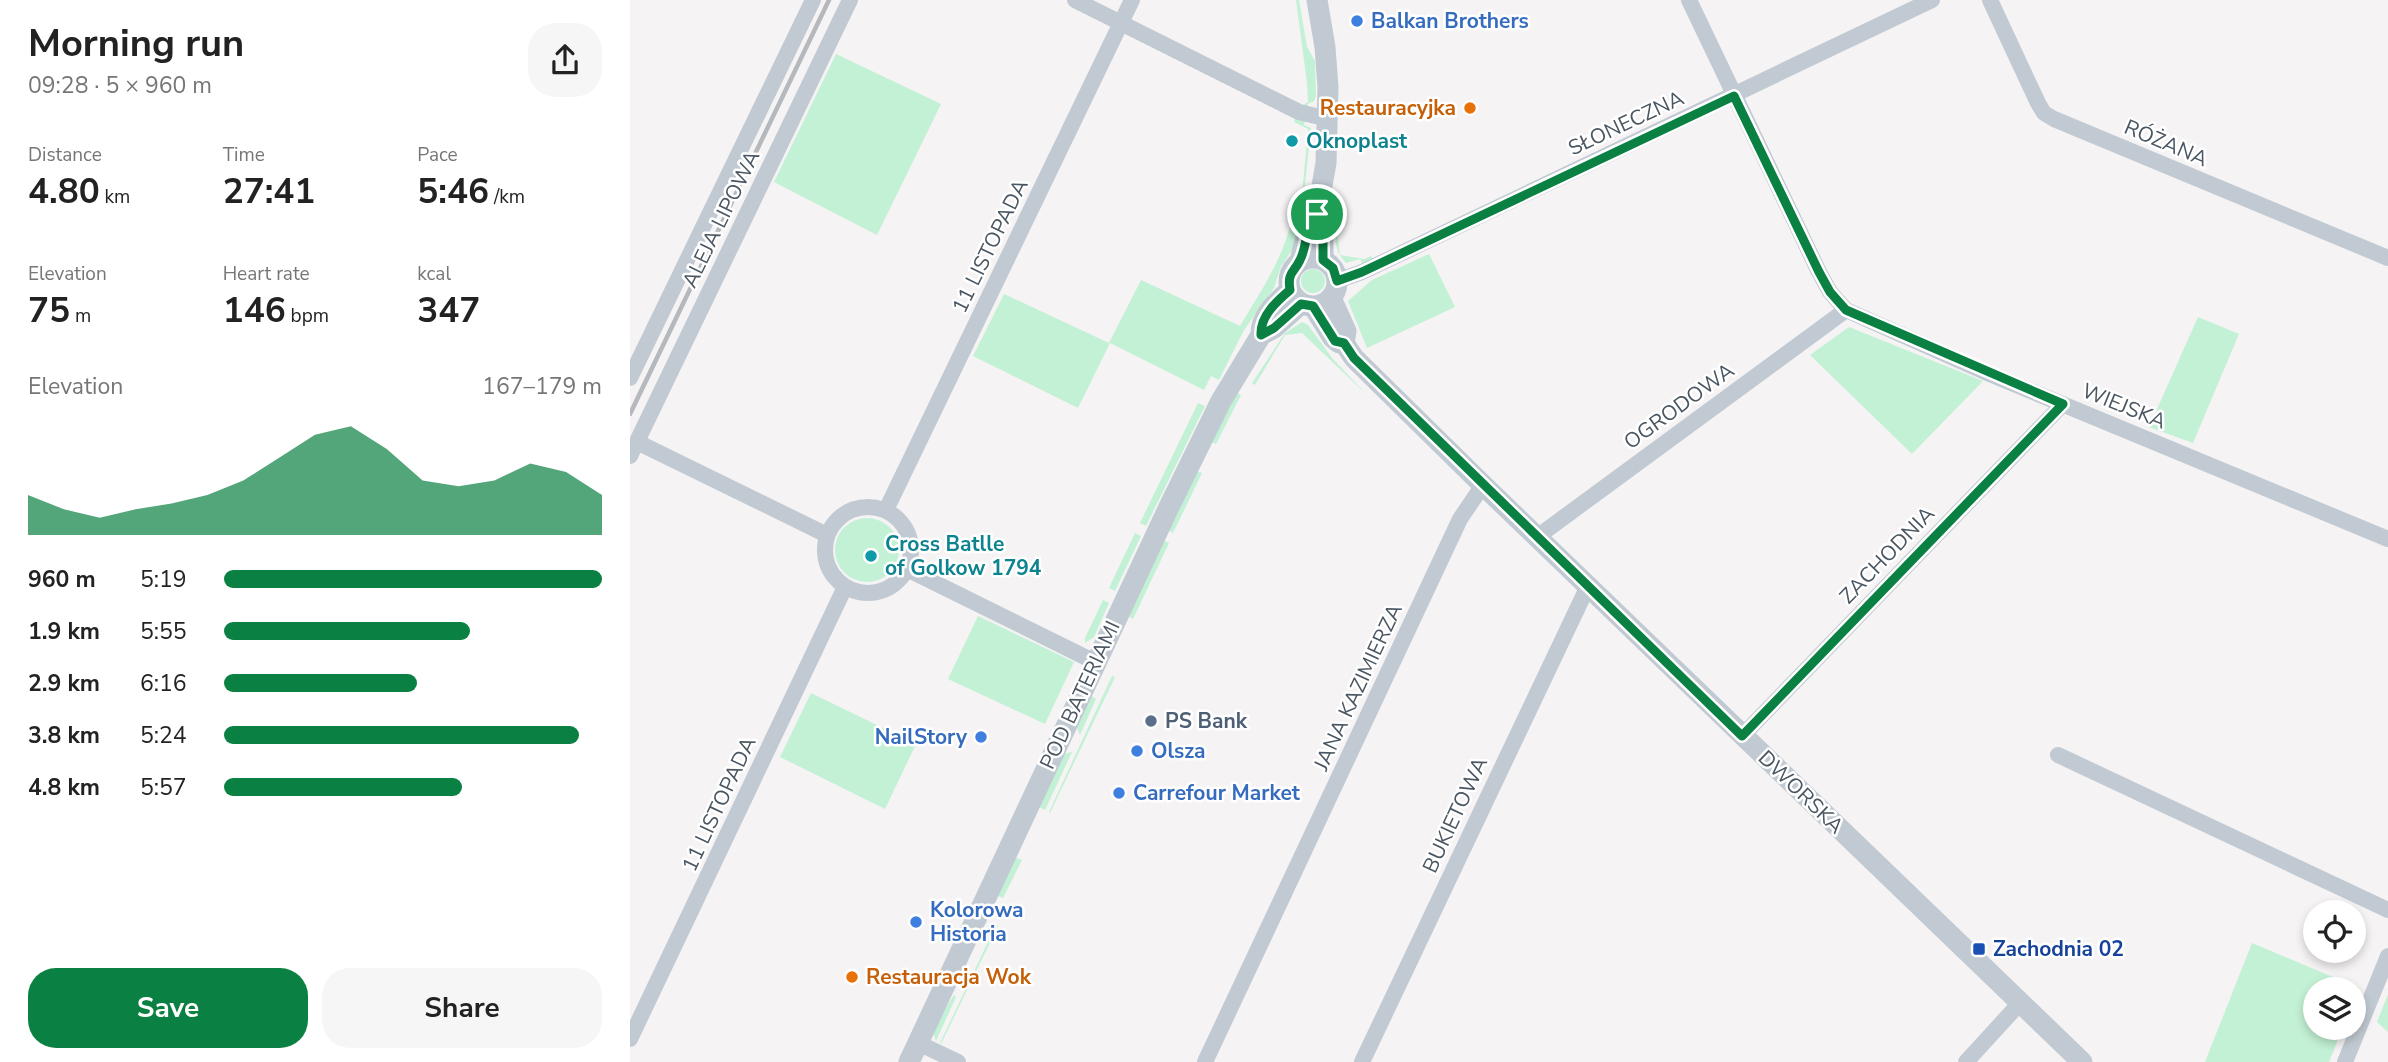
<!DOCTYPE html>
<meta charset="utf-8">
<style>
body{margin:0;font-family:"Nunito Sans",sans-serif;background:#f6f6f6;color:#222;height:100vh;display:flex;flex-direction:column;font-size:26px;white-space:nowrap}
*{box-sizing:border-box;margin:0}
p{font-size:23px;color:#767676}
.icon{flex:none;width:38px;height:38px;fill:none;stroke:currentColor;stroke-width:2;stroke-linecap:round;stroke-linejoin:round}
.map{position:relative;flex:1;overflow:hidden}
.drawer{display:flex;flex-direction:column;background:#fff;width:630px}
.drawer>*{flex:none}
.fabs{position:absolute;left:1673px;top:900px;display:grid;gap:14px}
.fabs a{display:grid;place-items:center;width:63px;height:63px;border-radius:50%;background:#fff;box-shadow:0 4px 10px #0003;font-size:35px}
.pin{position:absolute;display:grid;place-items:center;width:60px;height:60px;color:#fff;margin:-30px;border:4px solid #fff;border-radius:50%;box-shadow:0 2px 7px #0007}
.round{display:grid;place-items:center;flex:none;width:74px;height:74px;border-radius:28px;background:#f6f6f6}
.headline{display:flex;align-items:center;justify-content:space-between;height:119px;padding:0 28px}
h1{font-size:38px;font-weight:700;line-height:52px}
.metrics{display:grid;grid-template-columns:repeat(3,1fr);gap:10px;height:119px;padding:7px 28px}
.metrics div{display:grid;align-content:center}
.metrics b{font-size:35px;font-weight:700}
.metrics small{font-size:19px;font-weight:400}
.metrics p{font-size:19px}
.chart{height:196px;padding:14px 28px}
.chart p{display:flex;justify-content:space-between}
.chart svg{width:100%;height:126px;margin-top:7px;fill:#0b8043;opacity:.7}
.cta{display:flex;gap:14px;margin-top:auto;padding:14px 28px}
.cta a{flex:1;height:80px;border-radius:28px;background:#0b8043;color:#fff;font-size:28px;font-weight:700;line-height:80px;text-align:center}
.cta a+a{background:#f6f6f6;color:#222}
ul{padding:0 28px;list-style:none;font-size:23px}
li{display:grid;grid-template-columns:112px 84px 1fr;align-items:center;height:52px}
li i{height:18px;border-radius:9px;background:#0b8043}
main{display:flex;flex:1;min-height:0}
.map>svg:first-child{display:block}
.green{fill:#c3f1d5}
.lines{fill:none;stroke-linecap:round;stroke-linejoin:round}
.minor{stroke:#c1cad2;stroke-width:16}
.tertiary{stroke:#c1cad2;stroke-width:21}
.rail{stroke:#b5b8bd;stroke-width:4.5}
.route-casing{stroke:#fff;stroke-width:14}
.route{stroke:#0b8043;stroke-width:9}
.shop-dot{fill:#3f7fe0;stroke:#fff;stroke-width:2.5}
.food-dot{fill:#e8710a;stroke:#fff;stroke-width:2.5}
.culture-dot{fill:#0f9aa8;stroke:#fff;stroke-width:2.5}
.service-dot{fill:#5c6f8a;stroke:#fff;stroke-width:2.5}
.transit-dot{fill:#1a4fb4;stroke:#fff;stroke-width:2.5}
.labels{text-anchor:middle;stroke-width:5;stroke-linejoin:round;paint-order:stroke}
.shop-label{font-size:21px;font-weight:bold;fill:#366cbe;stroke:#fff;text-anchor:start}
.food-label{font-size:21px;font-weight:bold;fill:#c56008;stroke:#fff;text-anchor:end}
.street-label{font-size:21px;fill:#4a5661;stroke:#fff}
.culture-label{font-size:21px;font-weight:bold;fill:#0d838f;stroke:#fff;text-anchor:start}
.service-label{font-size:21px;font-weight:bold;fill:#4e5e75;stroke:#fff;text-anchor:start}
.transit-label{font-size:21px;font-weight:bold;fill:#164399;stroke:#fff;text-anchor:start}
</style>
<main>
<section class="drawer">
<div class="headline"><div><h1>Morning run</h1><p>09:28 · 5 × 960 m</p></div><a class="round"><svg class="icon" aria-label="share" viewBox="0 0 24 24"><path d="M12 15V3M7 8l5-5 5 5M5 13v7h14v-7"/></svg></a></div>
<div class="metrics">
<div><p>Distance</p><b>4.80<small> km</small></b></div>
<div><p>Time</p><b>27:41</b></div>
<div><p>Pace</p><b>5:46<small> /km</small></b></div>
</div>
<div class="metrics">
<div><p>Elevation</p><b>75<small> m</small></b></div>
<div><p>Heart rate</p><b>146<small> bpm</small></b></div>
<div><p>kcal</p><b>347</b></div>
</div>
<div class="chart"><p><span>Elevation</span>167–179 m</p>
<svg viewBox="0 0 160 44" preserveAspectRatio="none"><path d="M0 44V30L10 35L20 38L30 35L40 33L50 30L60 25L70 17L80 9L90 6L100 14L110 25L120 27L130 25L140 19L150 22L160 30V44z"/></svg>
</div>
<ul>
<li><b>960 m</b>5:19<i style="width:100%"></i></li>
<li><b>1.9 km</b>5:55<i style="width:65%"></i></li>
<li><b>2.9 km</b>6:16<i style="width:51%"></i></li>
<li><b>3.8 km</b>5:24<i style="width:94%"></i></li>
<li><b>4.8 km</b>5:57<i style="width:63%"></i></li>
</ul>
<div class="cta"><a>Save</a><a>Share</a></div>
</section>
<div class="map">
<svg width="1758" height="1062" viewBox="0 0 1758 1062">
<rect width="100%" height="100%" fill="#f5f3f3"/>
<path class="green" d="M666 0H669L677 47 685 61 686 96 684 101 678 104 677 109 646 92 673 105 678 102 677 83Z
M206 54 311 104 247 235 144 182Z
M666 118 675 121 674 125 681 128 673 204 665 203 667 193 672 195 678 129 664 122Z
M708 199H710L706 221 710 255 734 259 741 256 743 260 733 265 730 259 716 263C699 246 706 221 708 199Z
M663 212 671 214 663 249 651 266 644 288 614 330 589 380 581 376 574 390 480 343 448 408 343 356 374 294 479 343 511 280 610 326C632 289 656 255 663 212Z
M799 254 825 307 737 348 718 301 742 280Z
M671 281a12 12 0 1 1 24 0a12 12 0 1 1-24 0Z
M1568 317 1609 334 1563 443 1519 427Z
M672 322 678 325 703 359 735 393 672 333 655 335 625 385 622 383 655 333Z
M1219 327 1353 381 1282 454 1180 355Z
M607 393 611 395 586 444 581 442Z
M568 403 575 406 516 526 510 523Z
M566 471 572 473 543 533 538 530Z
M205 550a32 32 0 1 1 64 0a32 32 0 1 1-64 0Z
M505 533 511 536 485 591 479 588Z
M533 540 539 543 503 619 498 616Z
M473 600 479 603 464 637 455 643V638Z
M348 616 444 662 415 724 318 679Z
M482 676 485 677 420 813 419 812Z
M181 693 286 744 255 809 150 757Z
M460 695 466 699 450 735 446 725Z
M442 752 415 810 409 807 434 754Z
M384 857 392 860 373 898 366 895Z
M366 925 368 926 311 1044 310 1043Z
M1622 943 1729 988 1724 1001V989H1685V1027H1713L1699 1062H1575Z
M1758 994V1032L1747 1022Z
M324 995 326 997 306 1041 302 1030Z"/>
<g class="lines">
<path class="minor" d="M445 0 669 112 698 119
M1059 0 1189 272 1200 292 1216 310 1355 372 1758 539
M1360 0 1408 103 1414 113 1424 119 1758 258
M707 281 732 272 1302 0
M0 378 183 0
M7 442 197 535
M0 456 220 0
M195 550a43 43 0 1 1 86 0a43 43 0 1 1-86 0Z
M256 510 502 0
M907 537 1216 310
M277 569 465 662
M1112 736 1433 404
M1428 755 1758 910
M0 1039 215 587
M288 1043 328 1062
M575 1062 830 519 853 485
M732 1062 958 586
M1336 1062 1390 1003
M1715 1062 1758 956"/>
<path class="tertiary" d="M687 214 693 224V260
M659 282a24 24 0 1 1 48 0a24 24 0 1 1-48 0Z
M670 261 679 224 687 214 696 163 698 87 695 47 687 0
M701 298 716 331 714 343 724 358 853 485 1452 1062
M683 306 703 338 709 343H714
M631 335 644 328 671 304
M279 1062 538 509 591 401 631 335C630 317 647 301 660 290"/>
<path class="rail" d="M0 414 199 0"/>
</g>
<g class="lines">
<g class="route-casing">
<path id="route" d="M1104 96 1189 272 1200 292 1216 310 1433 404 1112 736 724 358 714 343 705 341 683 306 671 304 644 328 631 335C630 316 647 301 660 290 657 272 664 273 670 260 678 245 674 227 687 214L693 224V260L703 268 707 281 732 272Z"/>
</g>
<use href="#route" class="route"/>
</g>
<g class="shop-dot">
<circle cx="727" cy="21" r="7"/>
<circle cx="351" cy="737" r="7"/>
<circle cx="507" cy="751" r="7"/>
<circle cx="489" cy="793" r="7"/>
<circle cx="286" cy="922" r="7"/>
</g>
<g class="food-dot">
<circle cx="840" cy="108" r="7"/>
<circle cx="222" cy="977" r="7"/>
</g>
<g class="culture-dot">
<circle cx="662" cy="141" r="7"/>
<circle cx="241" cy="556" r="7"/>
</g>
<circle class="service-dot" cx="521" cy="721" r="7"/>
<rect class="transit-dot" x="1342" y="942" width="14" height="14" rx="3.5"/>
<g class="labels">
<g class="shop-label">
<text x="741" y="28">Balkan Brothers</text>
<text x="337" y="744" text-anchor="end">NailStory</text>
<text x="521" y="758">Olsza</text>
<text x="503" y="800">Carrefour Market</text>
<text x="300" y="917">Kolorowa<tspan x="300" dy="24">Historia</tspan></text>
</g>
<g class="food-label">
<text x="826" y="115">Restauracyjka</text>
<text x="236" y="984" text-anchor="start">Restauracja Wok</text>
</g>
<g class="street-label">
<text transform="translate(996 123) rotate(-25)" y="7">SŁONECZNA</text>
<text transform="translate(1536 143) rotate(23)" y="7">RÓŻANA</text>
<text transform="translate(91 219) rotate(-64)" y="7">ALEJA LIPOWA</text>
<text transform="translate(360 246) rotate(-64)" y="7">11 LISTOPADA</text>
<text transform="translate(1049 406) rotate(-36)" y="7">OGRODOWA</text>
<text transform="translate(1494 406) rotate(22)" y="7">WIEJSKA</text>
<text transform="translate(1257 555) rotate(-46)" y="7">ZACHODNIA</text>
<text transform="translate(728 687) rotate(-65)" y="7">JANA KAZIMIERZA</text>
<text transform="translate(450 695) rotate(-65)" y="7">POD BATERIAMI</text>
<text transform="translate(1171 792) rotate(44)" y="7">DWORSKA</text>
<text transform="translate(89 804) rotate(-65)" y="7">11 LISTOPADA</text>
<text transform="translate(825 815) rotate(-65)" y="7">BUKIETOWA</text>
</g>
<g class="culture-label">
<text x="676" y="148">Oknoplast</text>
<text x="255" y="551">Cross Batlle<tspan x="255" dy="24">of Golkow 1794</tspan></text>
</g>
<g class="service-label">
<text x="535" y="728">PS Bank</text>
</g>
<g class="transit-label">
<text x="1363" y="956">Zachodnia 02</text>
</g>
</g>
</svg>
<div class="fabs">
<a><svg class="icon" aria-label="locate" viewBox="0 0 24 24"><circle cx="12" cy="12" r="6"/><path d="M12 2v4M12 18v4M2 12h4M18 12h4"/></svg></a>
<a><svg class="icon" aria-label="layers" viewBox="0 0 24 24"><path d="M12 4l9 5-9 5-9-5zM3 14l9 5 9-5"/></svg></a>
</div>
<div class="pin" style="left:687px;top:214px;background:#1e9e55"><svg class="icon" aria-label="arrive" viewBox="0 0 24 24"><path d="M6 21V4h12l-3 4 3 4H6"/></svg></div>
</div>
</main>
